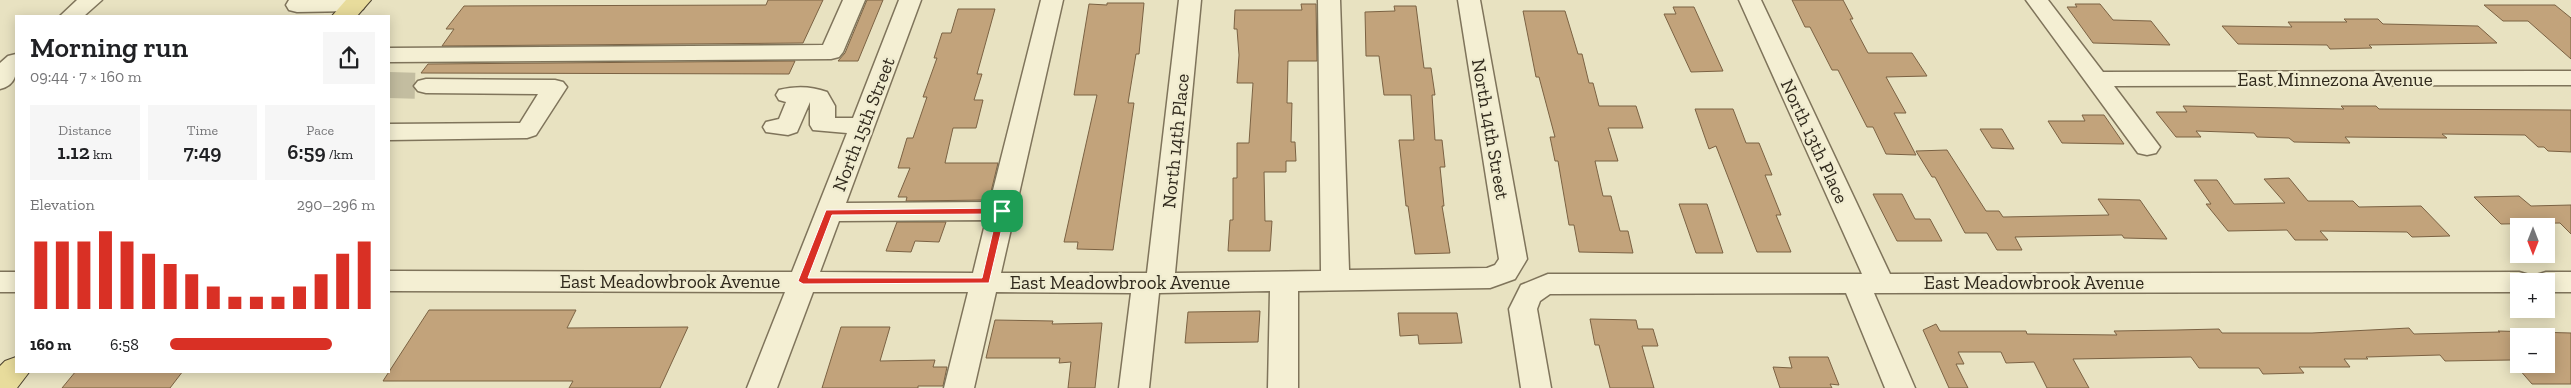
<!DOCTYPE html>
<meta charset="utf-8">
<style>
body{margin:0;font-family:"Zilla Slab",serif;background:#f6f6f6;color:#202124;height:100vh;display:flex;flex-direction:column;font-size:19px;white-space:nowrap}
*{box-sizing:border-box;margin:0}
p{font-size:16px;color:#757577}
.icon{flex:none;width:28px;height:28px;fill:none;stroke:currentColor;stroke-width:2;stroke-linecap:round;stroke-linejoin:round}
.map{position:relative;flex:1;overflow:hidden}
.sheet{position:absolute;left:15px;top:15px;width:375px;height:358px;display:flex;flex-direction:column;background:#fff;border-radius:0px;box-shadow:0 2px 12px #0003}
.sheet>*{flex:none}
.needle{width:32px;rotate:180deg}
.fabs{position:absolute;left:2510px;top:218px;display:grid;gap:10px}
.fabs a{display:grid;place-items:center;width:45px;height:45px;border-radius:0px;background:#fff;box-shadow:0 2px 12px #0003;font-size:25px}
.pin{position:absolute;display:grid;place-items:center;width:42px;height:42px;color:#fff;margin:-21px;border-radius:10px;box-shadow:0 2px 8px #0006}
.round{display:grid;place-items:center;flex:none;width:52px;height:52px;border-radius:0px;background:#f6f6f6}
.headline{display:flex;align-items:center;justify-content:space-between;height:85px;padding:0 15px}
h1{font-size:28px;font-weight:600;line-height:38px}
.figures{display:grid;grid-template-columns:repeat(3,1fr);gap:8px;height:85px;padding:5px 15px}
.figures div{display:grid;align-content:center;border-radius:0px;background:#f6f6f6;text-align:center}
.figures b{font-size:21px;font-weight:600}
.figures small{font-size:14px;font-weight:400}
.figures p{font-size:14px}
.chart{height:140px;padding:10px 15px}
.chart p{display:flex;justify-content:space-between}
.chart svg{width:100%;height:90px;margin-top:5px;stroke:#d93025;stroke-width:6}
ul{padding:0 15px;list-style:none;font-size:16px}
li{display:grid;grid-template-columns:80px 60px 1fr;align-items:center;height:38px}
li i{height:12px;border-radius:6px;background:#d93025}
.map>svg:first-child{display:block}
.building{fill:#c2a37b;stroke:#7b6243;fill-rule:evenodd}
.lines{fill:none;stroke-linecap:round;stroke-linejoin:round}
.minor-tunnel{stroke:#c3bda0;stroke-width:26;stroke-dasharray:26 13;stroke-linecap:butt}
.minor-casing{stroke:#7f745b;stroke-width:3}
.major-casing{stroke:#4d422f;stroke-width:2}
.minor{fill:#f4efd3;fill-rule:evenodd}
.major{fill:#e8dc9c;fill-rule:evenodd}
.route{fill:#d93025;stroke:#fff;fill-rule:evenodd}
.labels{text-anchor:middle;stroke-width:4.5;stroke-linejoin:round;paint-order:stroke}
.street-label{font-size:19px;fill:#312a1d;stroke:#f0ecd0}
</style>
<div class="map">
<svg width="2571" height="388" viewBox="0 0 2571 388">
<rect width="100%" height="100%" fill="#e8e2c1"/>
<path class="building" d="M768 0H823L803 43 442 46 454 29H446L464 6 766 5Z
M867 0H883L858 61H838L845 53Z
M1792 0H1843L1853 19H1850L1868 53H1912L1927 76 1886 77 1906 113H1894L1916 155 1886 154 1873 127H1867L1838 70H1832L1810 27H1805Z
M1107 3H1144L1139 54H1136L1128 103H1134L1113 250 1077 249 1078 242H1064L1097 95H1074L1089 4 1107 5Z
M1301 4H1316L1317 61H1288L1287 103H1292L1291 142H1295L1296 161H1286V172H1264L1265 221H1272L1270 251H1228L1230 220H1233V178H1237V143H1249L1253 83H1237L1239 55 1237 29H1234L1235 10H1302Z
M2075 4H2100L2113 20 2151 21 2170 45 2093 43 2067 7H2077Z
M2484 5H2555L2571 18V59L2528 21H2503Z
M1394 6H1416L1424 68H1431L1435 95H1432L1435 140H1442L1445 167H1440L1444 206H1442L1450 253 1415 254 1408 206H1406L1399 140H1414L1411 95H1384L1379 56H1366L1365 12 1395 11Z
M1673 7H1694L1723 71 1691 72 1664 14H1676Z
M958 9H995L977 74H982L974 100H983L976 128H953L945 163H998L989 200 906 201 907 197H898L910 168H898L907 138H913L927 97H923L937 58H934L942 33H951Z
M1523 11H1565L1578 54H1582L1589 83H1593L1599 106H1636L1643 128H1608L1618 161H1595L1603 196H1611L1620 231H1628L1633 253 1579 252 1574 225H1569L1558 161H1555L1550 137H1555L1539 77H1536Z
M2344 19H2378L2383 24 2478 26 2497 43 2369 45 2372 48 2330 49 2327 45 2238 44 2222 26 2292 27 2288 22H2347Z
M795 61 789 74 421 73 428 64Z
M2183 106 2344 109 2341 106H2376L2379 109 2571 110V152L2548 151 2544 147H2538L2525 135 2442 134 2447 138 2345 137 2350 143 2294 142 2289 138 2257 137 2254 133 2196 131 2201 137H2176L2156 112H2187Z
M1695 109H1733L1746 143H1759L1772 175H1765L1781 215H1776L1791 252H1757L1716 146 1709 149Z
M2082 115H2104L2124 144 2062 143 2048 121H2085Z
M1980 129H2002L2014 149 1992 148Z
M1947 150 1986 211H1999L2003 217 2109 215 2098 199 2140 200 2167 239 2124 238 2122 235 2015 237 2022 250H1997L1987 233H1965L1935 177H1932L1916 151Z
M2289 178 2308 201H2353L2359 207 2421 206 2450 236 2412 237 2407 232 2320 231 2328 240H2295L2287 230 2228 231 2206 204H2211L2194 180H2217L2234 204 2285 203 2264 179Z
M1873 194H1902L1915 219H1930L1942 241H1897Z
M2519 196 2531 206 2571 205V234L2560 223 2501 224 2474 197Z
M1679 204H1707L1723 253H1696Z
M897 222H946L939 242 915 241 911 252 886 251Z
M429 310H576L567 328 688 327 660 388H569L573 381H383Z
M1260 311 1258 342 1185 343 1188 312Z
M1398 313H1457L1462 343 1419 344 1418 335 1400 336Z
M1590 319 1636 320 1638 329H1653L1658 346H1642L1654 388H1610L1599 345H1595Z
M995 320 1053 321 1052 324 1102 323 1095 388H1068L1071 362 1059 363 1060 358H986Z
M1936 324 1940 331H2026L2027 334 2117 335 2114 331 2176 330 2219 329 2222 333H2312L2409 328 2414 334 2500 332 2498 331 2571 333V384H2532L2511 360 2445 361 2440 355 2366 357 2368 359H2344L2350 367H2299L2304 373 2263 374 2259 368H2199L2191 357 2073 359 2089 388H2047L2034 362 2006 363 2001 352H1958L1964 364H1956L1968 388H1949L1923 330ZM2519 336H2546V364H2519Z
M841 327H890L880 361 935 360 933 367H947L943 386H918V388H822Z
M1789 357H1828L1839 385 1830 384 1832 388H1780L1773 367 1792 368Z
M76 371H183L170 388H62Z"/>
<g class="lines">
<path class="minor-tunnel" d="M389 85 426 86"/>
<g class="minor-casing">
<path id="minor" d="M77 0H102L84 16H60Z
M289 0H363L366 4 363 9 355 11 297 12 289 10 286 5Z
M843 0H865L843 52 839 57 831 59 389 62V48L823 45Z
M899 0H921L846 203 990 202 1041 0H1063L1001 273H1147L1179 0H1201L1175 273 1321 271 1318 0H1340L1349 270 1487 268 1495 265 1499 259 1458 0H1480L1527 259 1515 279 1490 288 1298 291V388H1268L1270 291 1159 293 1149 388H1119L1131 293 996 292 974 388H944L968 292H813L777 388H747L785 292 389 291V271L792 272 847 133 813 130 810 125V102L797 132 788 135 766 132 763 127 766 122 779 119 786 102 779 100 776 95 779 90C795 86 811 86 827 92L835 106V118H853ZM986 220 973 273 820 272 839 221Z
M1739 0H1761L1890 274 2519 272 2529 275 2532 281 2536 275 2546 272H2571V292H2546V281H2519V292L1874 293 1915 388H1885L1846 293 1550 294 1540 301 1537 309 1551 388H1521L1509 309 1521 285 1548 274H1862Z
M2026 0H2048L2103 72 2571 71V85L2114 86 2160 147 2156 153 2147 155 2138 153Z
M16 54C17 70 18 85 0 89V63L8 56Z
M426 79 555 80 563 82 567 87 536 135 527 138 389 140V124L520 123 538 94 426 93 418 91 414 86 418 81Z
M0 272H16V292H0Z"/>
</g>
<g class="major-casing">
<path id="major" d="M346 0H371L357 16H332Z
M16 357V371H30L17 388H0V366L5 361Z"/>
</g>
<use href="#minor" class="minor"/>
<use href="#major" class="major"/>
</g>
<path class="route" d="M1002 208 1006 211 989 283 803 284 798 281 826 210ZM997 214 982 278H808L832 215Z"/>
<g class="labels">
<g class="street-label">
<text x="2335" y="86">East Minnezona Avenue</text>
<text transform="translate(863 124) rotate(-69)" y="7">North 15th Street</text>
<text transform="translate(1491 129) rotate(80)" y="7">North 14th Street</text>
<text transform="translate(1175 141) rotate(-84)" y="7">North 14th Place</text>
<text transform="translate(1815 141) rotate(65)" y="7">North 13th Place</text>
<text x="670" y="288">East Meadowbrook Avenue</text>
<text x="1120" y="289">East Meadowbrook Avenue</text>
<text x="2034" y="289">East Meadowbrook Avenue</text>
</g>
</g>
</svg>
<div class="fabs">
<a><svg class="needle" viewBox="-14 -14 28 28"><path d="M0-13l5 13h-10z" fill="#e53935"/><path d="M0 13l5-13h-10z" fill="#757577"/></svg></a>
<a>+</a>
<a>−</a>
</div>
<div class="pin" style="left:1002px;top:211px;background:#1e9e55"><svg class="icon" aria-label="arrive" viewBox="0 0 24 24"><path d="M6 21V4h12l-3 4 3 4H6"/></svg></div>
<section class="sheet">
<div class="headline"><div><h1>Morning run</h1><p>09:44 · 7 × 160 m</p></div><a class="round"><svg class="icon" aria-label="share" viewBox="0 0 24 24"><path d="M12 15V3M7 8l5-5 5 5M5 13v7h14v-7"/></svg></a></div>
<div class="figures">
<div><p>Distance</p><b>1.12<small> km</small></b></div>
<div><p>Time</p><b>7:49</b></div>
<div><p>Pace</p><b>6:59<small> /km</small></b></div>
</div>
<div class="chart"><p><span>Elevation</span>290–296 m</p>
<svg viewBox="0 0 160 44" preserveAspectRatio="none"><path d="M5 44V11M15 44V11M25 44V11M35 44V6M45 44V11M55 44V17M65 44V22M75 44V27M85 44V33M95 44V38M105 44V38M115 44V38M125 44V33M135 44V27M145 44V17M155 44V11"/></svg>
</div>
<ul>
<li><b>160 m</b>6:58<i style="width:79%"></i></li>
</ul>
</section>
</div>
